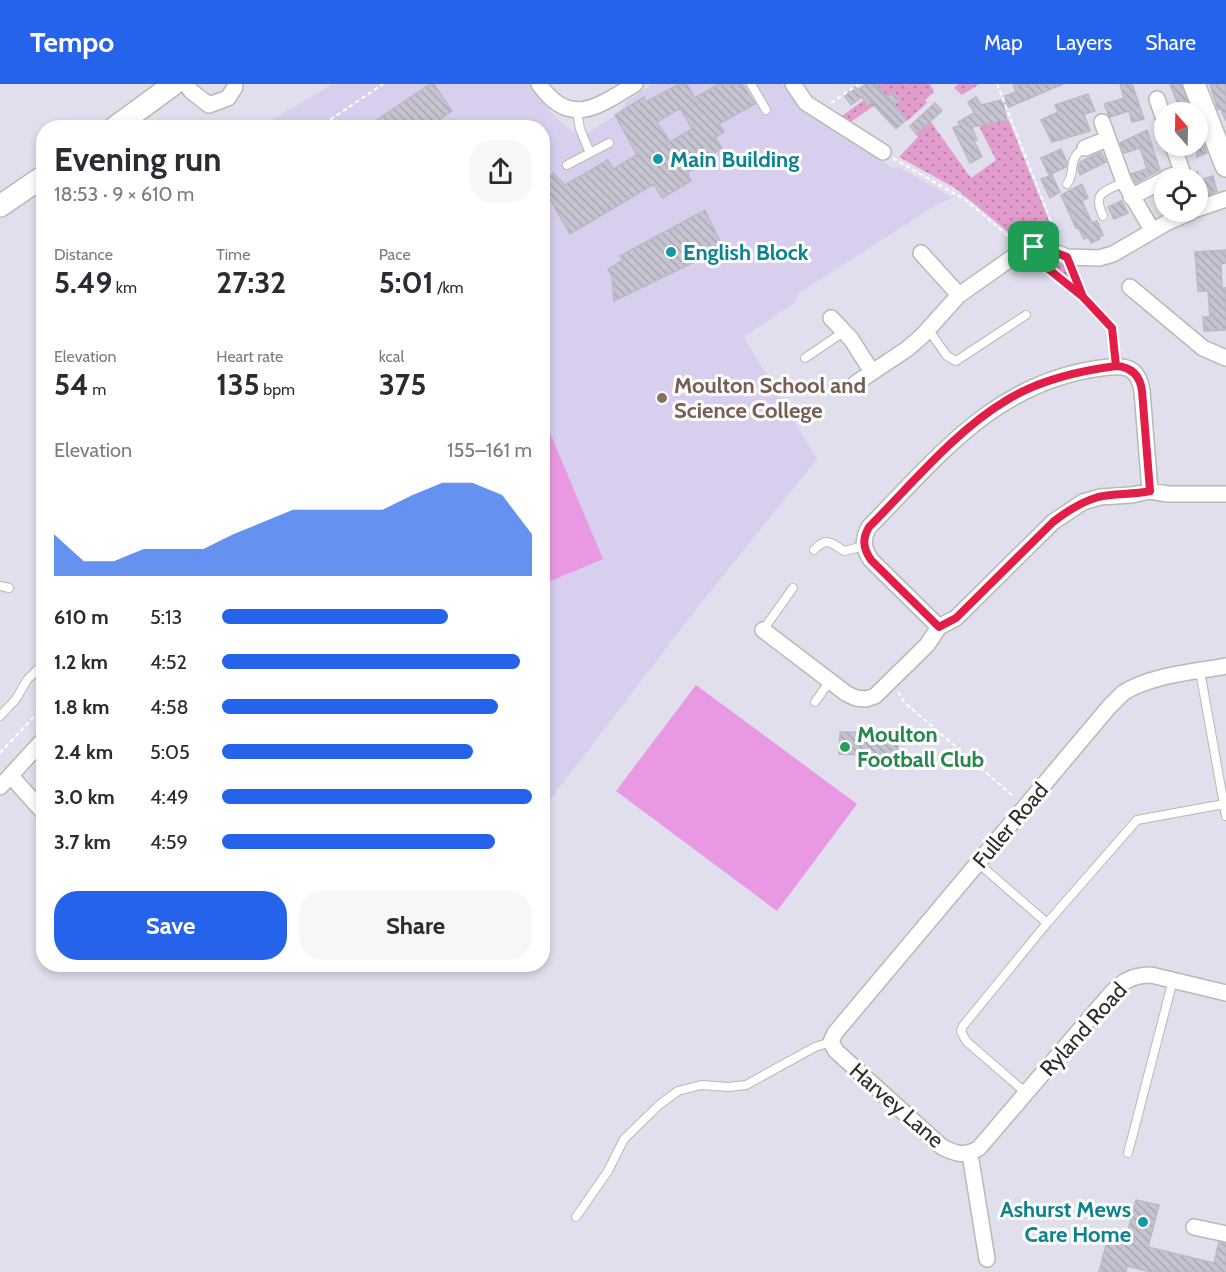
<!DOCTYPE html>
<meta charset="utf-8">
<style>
body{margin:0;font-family:Cabin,sans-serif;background:#f7f7f7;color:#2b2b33;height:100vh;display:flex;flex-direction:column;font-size:22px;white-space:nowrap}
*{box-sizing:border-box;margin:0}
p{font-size:20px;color:#7c7c81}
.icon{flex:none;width:33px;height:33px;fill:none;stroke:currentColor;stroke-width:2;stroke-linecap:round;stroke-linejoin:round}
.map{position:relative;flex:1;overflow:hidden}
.panel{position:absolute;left:36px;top:36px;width:514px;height:852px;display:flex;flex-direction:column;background:#fff;border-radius:24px;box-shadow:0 3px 9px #0003}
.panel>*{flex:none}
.needle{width:39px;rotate:340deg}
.controls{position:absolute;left:1154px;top:18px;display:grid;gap:12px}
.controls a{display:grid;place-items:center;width:54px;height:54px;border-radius:50%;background:#fff;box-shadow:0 3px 9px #0003;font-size:30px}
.pin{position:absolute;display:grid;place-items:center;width:51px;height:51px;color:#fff;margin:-26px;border-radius:12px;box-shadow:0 3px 9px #0006}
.round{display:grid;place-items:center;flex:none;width:63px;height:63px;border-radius:24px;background:#f7f7f7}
.headline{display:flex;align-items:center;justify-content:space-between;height:102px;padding:0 18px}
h1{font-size:33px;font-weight:700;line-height:45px}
.metrics{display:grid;grid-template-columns:repeat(3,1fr);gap:9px;height:102px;padding:6px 18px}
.metrics div{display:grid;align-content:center}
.metrics b{font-size:30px;font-weight:700}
.metrics small{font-size:16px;font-weight:400}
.metrics p{font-size:16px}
.chart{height:168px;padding:12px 18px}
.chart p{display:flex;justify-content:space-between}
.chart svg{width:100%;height:108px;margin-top:6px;fill:#2563eb;opacity:.7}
.primary-button{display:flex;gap:12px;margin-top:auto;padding:12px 18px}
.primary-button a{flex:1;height:69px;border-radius:24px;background:#2563eb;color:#fff;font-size:24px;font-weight:700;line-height:69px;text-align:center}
.primary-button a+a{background:#f7f7f7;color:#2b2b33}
ul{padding:0 18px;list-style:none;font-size:20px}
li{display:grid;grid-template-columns:96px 72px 1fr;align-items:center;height:45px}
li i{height:15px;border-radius:8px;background:#2563eb}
header{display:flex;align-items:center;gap:36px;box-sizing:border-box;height:84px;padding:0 30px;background:#2563eb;color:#fff}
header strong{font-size:28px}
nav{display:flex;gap:33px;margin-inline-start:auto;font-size:21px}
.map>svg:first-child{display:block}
.education{fill:#d8ceee}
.grass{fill:url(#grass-dots)}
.pitch{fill:#e999e3}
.building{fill:url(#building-back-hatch);stroke:#bdb8c8;stroke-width:1.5;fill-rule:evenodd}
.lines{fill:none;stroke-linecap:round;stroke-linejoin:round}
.lane-casing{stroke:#b5bcaf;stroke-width:10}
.street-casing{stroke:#b5bcaf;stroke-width:18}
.secondary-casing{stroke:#b5bcaf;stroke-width:24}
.path{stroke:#fff;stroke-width:2;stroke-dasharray:4.5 3;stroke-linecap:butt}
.lane{stroke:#fff;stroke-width:8}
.street{stroke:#fff;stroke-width:15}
.secondary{stroke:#fff;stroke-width:21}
.route-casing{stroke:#fff;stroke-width:12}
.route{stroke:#e11d48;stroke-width:8}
.culture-dot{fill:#0f9aa8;stroke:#fff;stroke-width:2}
.education-dot{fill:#8d6e63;stroke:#fff;stroke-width:2}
.leisure-dot{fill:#2e9e5b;stroke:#fff;stroke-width:2}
.labels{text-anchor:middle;stroke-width:6;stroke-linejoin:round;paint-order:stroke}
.culture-label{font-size:22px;font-weight:bold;fill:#0d838f;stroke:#fff;text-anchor:start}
.education-label{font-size:22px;font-weight:bold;fill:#785e54;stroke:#fff;text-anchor:start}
.leisure-label{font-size:22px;font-weight:bold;fill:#27864d;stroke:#fff;text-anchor:start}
.street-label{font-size:22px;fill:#2c2c2c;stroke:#fff}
</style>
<header>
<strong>Tempo</strong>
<nav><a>Map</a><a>Layers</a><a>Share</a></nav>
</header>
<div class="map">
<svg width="1226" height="1188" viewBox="0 0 1226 1188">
<defs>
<pattern id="grass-dots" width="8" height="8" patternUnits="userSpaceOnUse" patternTransform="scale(1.5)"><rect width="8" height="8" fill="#e29dcd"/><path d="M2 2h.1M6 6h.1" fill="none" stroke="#b780a7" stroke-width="1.8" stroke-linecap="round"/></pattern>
<pattern id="building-back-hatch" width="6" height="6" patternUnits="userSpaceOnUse" patternTransform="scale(1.5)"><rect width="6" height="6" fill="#c6c3d0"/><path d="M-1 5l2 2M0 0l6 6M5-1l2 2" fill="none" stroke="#aaa8b3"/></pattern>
</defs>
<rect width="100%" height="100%" fill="#e1deed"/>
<path class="education" d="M333 0H530L549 26 568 45 583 52 620 28 627 17 653 0H782L800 24 843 53 893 84 899 83 953 114 939 119 799 209 795 218 744 253 817 375 700 520 543 725V44H258Z"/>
<path class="grass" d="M876 0H930L934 8 925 16 927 19 907 37 894 21 900 16 893 8 848 40 839 34 864 16 867 20 883 8Z
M958 0H978V1L962 11 954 4Z
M1007 36 1009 37 1058 159C1043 154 1034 150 1020 158L955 104 899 73 918 53 916 50 930 37 971 94 996 76 979 42Z
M1044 178 1067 180 1077 205Z"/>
<path class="pitch" d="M543 332 603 475 546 499 543 492Z
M696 601 857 720 777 827 616 707Z"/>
<path class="building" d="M430 0H434L452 27 427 44H365Z
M679 0H687L695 14 719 0H742L755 20 719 40 724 48 715 54 722 64 708 73 703 65 686 74 692 86 687 89 691 97 662 114 654 100 570 150 550 115 543 122V99L553 89 565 101 608 76 613 85 637 71 615 31 644 13 646 18ZM680 24 692 45 670 58 657 38Z
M866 0H876L887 13 893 8 900 16 894 21 906 36 896 45 871 18 867 21 862 13 851 21 844 11 855 3 858 6Z
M1013 0H1063L1004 25 1007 36 972 43 977 56 974 57 982 73 970 79 953 44 960 41 958 38 974 29 968 18 976 13 981 21 1006 15 1005 12 1016 8Z
M1120 0H1132L1144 35 1132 38 1129 27 1110 33 1108 30 1104 20 1124 14Z
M1170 0H1182L1191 28H1181Z
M1210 0H1226V37L1220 24 1218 26Z
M1088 10 1095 27 1084 30 1090 47 1052 58 1041 36 1058 28 1055 21Z
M935 19 942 27 916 50 910 42Z
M1197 43 1207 69 1197 73Z
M1147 46 1160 86 1136 99 1131 90 1147 85 1140 64 1124 69 1120 59Z
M1061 65 1067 78 1066 83 1049 91 1041 74Z
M1101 68 1106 78 1080 91 1078 85 1080 78Z
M1197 87 1201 96 1213 92 1217 107 1208 111 1202 98 1208 111 1197 115Z
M1052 91 1060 108 1050 114 1041 95Z
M1082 100 1088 114 1082 117 1092 139 1097 137 1103 151 1099 153 1100 155 1091 159 1088 153 1084 155 1078 143 1076 144 1061 111Z
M1121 117 1128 129 1114 135 1108 123Z
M705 126 723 164 614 217 612 192 608 185 623 176 620 172Z
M1226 166V179L1221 180 1222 204H1226V246L1204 247 1203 233H1210L1208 207H1198L1195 168Z
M840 648 898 649V682H867V671L839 670Z
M1136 1116 1159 1121 1148 1163 1214 1179 1219 1158 1226 1160V1188H1151L1127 1182 1126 1188H1099L1108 1154 1125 1158Z"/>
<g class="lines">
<g class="lane-casing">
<path id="lane" d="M751 0 766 26
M577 27 580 45 590 69
M567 81 609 59
M1067 100C1077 87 1066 74 1085 64
M1103 132C1092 108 1104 108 1124 98
M928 245 947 272 956 277 1026 231
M805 274 845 247
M814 466C826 453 830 458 844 467L864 462
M0 502 9 504
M763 546 793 504
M1200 587 1226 732
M815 618 830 597
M0 632 16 615 27 596 44 579
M978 779 1047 839
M1026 1009 966 957 961 947 963 942 1047 839 1137 736 1224 720
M1128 1069 1173 896
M576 1133 608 1087 624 1055 659 1021 678 1007 701 1001 729 1003 746 1001 815 963 831 958"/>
</g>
<g class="street-casing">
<path id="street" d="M186 0 191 7 209 21 228 14 235 3
M539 0C570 45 599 22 635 0
M793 0 806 19 883 68
M1157 15 1164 35
M1102 38 1124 98 1152 146
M1085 64 1107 55
M1166 94 1182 87 1173 62
M1131 113 1164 96
M1197 125 1226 115
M921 169 959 211
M1130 203 1203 264 1226 274
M831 234 851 255 872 288
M856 299 907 265 922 252 959 211 1016 171 1034 163H1042L1067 173 1099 174 1113 170 1168 138 1191 128
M939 543 871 476C863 464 862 455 869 443 939 372 995 298 1101 284 1123 281 1138 281 1142 307L1150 407
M763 546 847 610 856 614 866 615 875 612 927 561 939 543 956 534 1053 438 1083 418 1100 413 1132 411 1150 407 1168 410H1226
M1226 582C1194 588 1150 591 1123 609L1109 623 835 949 831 958 836 967 942 1063C956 1070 965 1073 979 1064L1107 914C1120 899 1130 891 1151 891L1226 909
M11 692 44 729
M0 703 44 655
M970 1070 987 1175
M1194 1143 1226 1150"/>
</g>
<g class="secondary-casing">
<path id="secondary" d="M1194 0 1226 82
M114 44 174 0
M0 122 44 92"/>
</g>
<path class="path" d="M997 0 1057 153
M831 19 859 0
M318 44 383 0
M893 74 967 117 1014 157
M1040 178 1083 213 1111 244 1114 269
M1072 185 1082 211
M898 608 904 618 1014 713
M0 669 44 622"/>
<use href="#lane" class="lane"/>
<use href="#street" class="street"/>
<use href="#secondary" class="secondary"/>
</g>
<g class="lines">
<g class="route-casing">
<path id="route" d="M1034 163H1041L1067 173 1083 213 1112 244 1116 282C1131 283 1140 291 1142 307L1150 407C1133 411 1115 409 1098 413 1081 418 1067 427 1053 438L956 534 939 543 871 476C863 464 862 455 869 443 911 401 956 346 1007 316 1039 296 1078 287 1116 282L1112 244 1083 213 1025 166 1034 163"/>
</g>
<use href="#route" class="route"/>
</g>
<g class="culture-dot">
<circle cx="658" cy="75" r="6"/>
<circle cx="671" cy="168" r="6"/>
<circle cx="1143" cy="1138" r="6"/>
</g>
<circle class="education-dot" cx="662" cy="314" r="6"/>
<circle class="leisure-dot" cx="845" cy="663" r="6"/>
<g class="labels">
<g class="culture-label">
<text x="670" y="83">Main Building</text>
<text x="683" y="176">English Block</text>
<text x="1131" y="1133" text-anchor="end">Ashurst Mews<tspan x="1131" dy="25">Care Home</tspan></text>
</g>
<g class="education-label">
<text x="674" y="309">Moulton School and<tspan x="674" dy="25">Science College</tspan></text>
</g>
<g class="leisure-label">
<text x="857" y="658">Moulton<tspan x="857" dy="25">Football Club</tspan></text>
</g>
<g class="street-label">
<text transform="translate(1010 741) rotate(-50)" y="8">Fuller Road</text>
<text transform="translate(1083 945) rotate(-48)" y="8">Ryland Road</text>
<text transform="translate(897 1021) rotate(41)" y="8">Harvey Lane</text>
</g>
</g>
</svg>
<div class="controls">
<a><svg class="needle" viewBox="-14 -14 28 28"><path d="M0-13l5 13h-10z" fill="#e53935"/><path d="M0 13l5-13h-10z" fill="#7c7c81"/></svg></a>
<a><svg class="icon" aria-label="locate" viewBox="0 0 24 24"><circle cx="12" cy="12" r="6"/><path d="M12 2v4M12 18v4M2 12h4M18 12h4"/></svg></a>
</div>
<div class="pin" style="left:1034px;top:163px;background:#1e9e55"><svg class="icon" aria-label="arrive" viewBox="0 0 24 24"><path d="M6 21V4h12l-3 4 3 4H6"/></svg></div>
<section class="panel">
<div class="headline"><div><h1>Evening run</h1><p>18:53 · 9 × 610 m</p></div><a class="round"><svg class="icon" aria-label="share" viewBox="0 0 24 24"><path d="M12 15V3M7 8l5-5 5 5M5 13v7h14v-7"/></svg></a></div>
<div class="metrics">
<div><p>Distance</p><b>5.49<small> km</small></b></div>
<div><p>Time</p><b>27:32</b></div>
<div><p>Pace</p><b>5:01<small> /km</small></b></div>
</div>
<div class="metrics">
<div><p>Elevation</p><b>54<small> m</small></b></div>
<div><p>Heart rate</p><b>135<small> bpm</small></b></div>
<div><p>kcal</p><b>375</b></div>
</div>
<div class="chart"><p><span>Elevation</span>155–161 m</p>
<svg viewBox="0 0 160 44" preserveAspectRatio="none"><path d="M0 44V27L10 38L20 38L30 33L40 33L50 33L60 27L70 22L80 17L90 17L100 17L110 17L120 11L130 6L140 6L150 11L160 27V44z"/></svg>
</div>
<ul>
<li><b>610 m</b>5:13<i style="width:73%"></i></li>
<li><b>1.2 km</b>4:52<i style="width:96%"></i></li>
<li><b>1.8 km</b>4:58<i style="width:89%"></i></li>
<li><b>2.4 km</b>5:05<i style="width:81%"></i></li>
<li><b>3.0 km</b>4:49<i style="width:100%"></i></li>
<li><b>3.7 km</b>4:59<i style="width:88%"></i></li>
</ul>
<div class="primary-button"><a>Save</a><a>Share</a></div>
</section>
</div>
